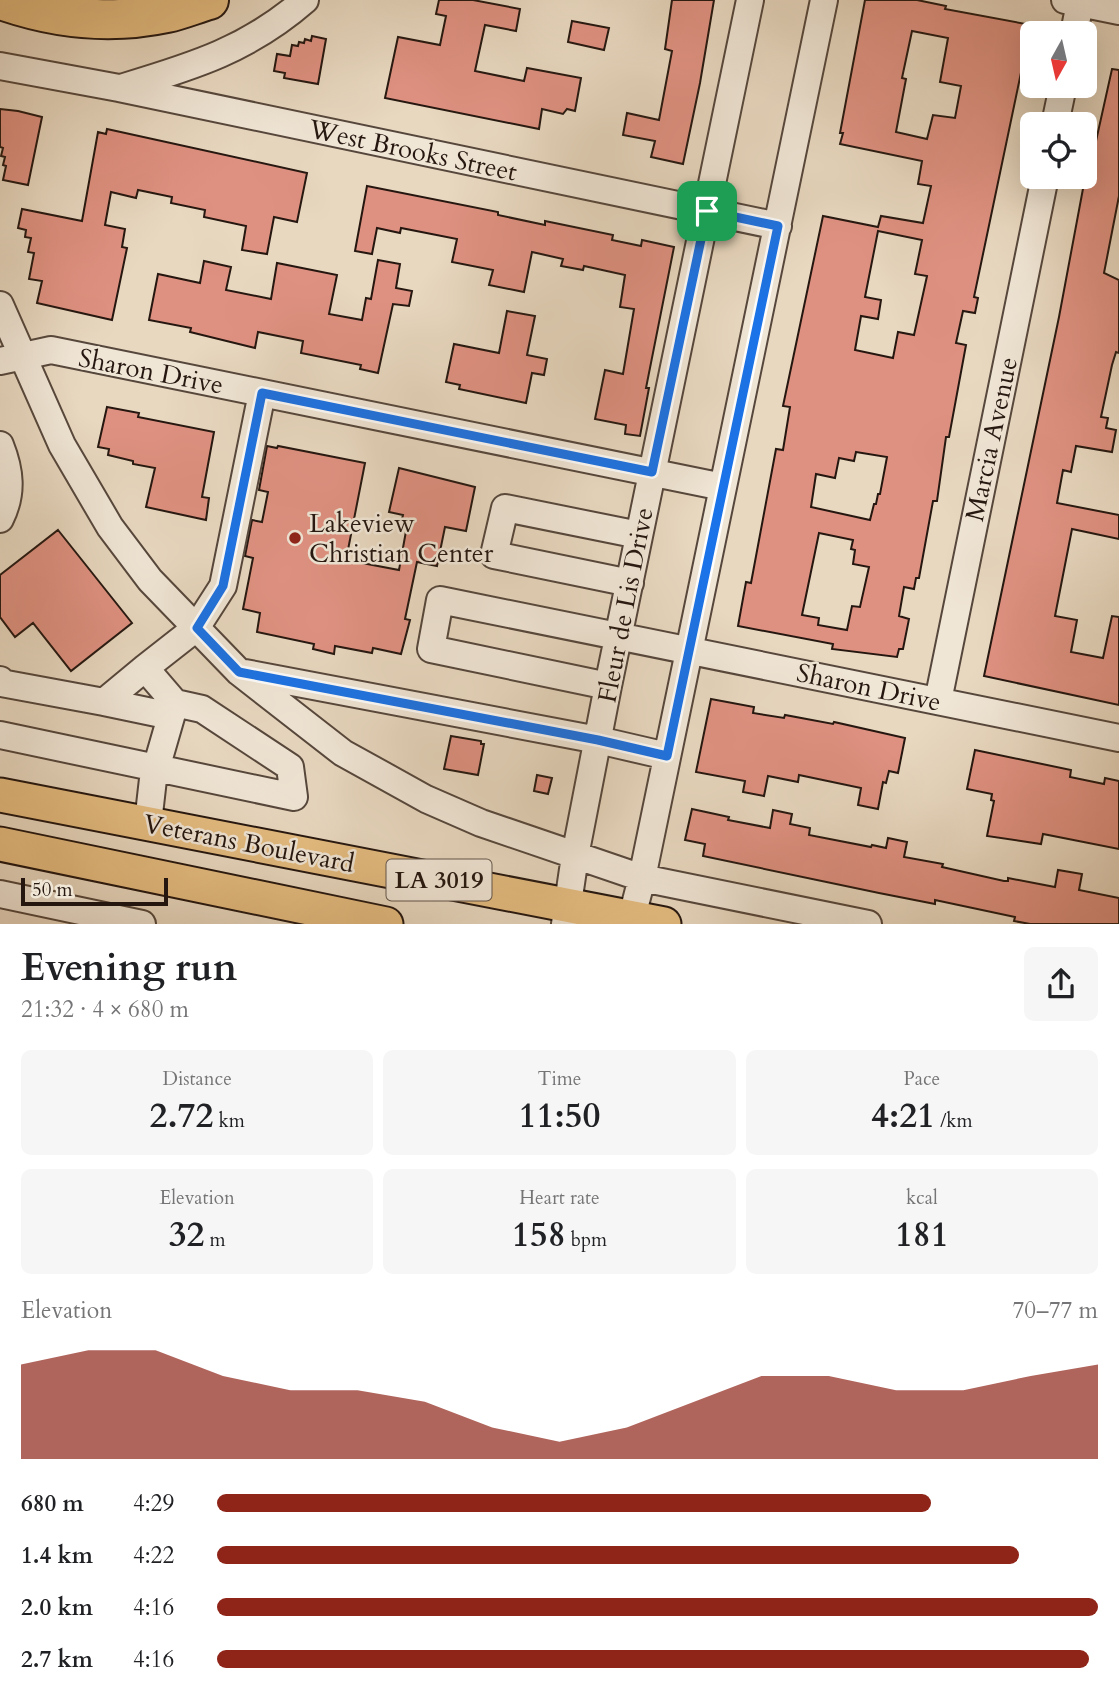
<!DOCTYPE html>
<meta charset="utf-8">
<style>
body{margin:0;font-family:Cardo,serif;background:#f6f6f6;color:#202124;height:100vh;display:flex;flex-direction:column;font-size:26px;white-space:nowrap}
*{box-sizing:border-box;margin:0}
p{font-size:23px;color:#757577}
.icon{flex:none;width:38px;height:38px;fill:none;stroke:currentColor;stroke-width:2;stroke-linecap:round;stroke-linejoin:round}
.map{position:relative;height:924px;overflow:hidden}
.sheet{display:flex;flex-direction:column;background:#fff;flex:1}
.sheet>*{flex:none}
.needle{width:46px;rotate:188deg}
.controls{position:absolute;left:1020px;top:21px;display:grid;gap:14px}
.controls a{display:grid;place-items:center;width:77px;height:77px;border-radius:10px;background:#fff;box-shadow:0 7px 28px #0002;font-size:35px}
.scale{position:absolute;left:21px;bottom:18px;width:147px;box-sizing:border-box;padding-left:7px;border:4px solid #251710;border-top:0;font-size:19px;line-height:24px;white-space:nowrap;color:#251710;-webkit-text-stroke:5px #f0e6d6;paint-order:stroke}
.pin{position:absolute;display:grid;place-items:center;width:60px;height:60px;color:#fff;margin:-30px;border-radius:14px;box-shadow:0 4px 10px #0006}
.round{display:grid;place-items:center;flex:none;width:74px;height:74px;border-radius:10px;background:#f6f6f6}
.headline{display:flex;align-items:center;justify-content:space-between;height:119px;padding:0 21px}
h1{font-size:38px;font-weight:700;line-height:52px}
.stats{display:grid;grid-template-columns:repeat(3,1fr);gap:10px;height:119px;padding:7px 21px}
.stats div{display:grid;align-content:center;border-radius:10px;background:#f6f6f6;text-align:center}
.stats b{font-size:35px;font-weight:700}
.stats small{font-size:19px;font-weight:400}
.stats p{font-size:19px}
.chart{height:196px;padding:14px 21px}
.chart p{display:flex;justify-content:space-between}
.chart svg{width:100%;height:126px;margin-top:7px;fill:#8f2418;opacity:.7}
ul{padding:0 21px;list-style:none;font-size:23px}
li{display:grid;grid-template-columns:112px 84px 1fr;align-items:center;height:52px}
li i{height:18px;border-radius:9px;background:#8f2418}
.map>svg:first-child{display:block}
.building{fill:#df9181;stroke:#251710;stroke-width:2;fill-rule:evenodd}
.lines{fill:none;stroke-linecap:round;stroke-linejoin:round}
.minor-casing{stroke:#56473c;stroke-width:30}
.major-casing{stroke:#251710;stroke-width:37}
.highway-casing{stroke:#251710;stroke-width:42}
.minor{stroke:#f0e6d6;stroke-width:26}
.major{stroke:#e4bc80;stroke-width:33}
.highway{stroke:#e4bc80;stroke-width:38}
.route-casing{stroke:#fff;stroke-width:14}
.route{stroke:#1a73e8;stroke-width:9}
.poi-dot{fill:#8f2418;stroke:#f0e6d6;stroke-width:2.5}
.labels{text-anchor:middle;stroke-width:5;stroke-linejoin:round;paint-order:stroke}
.shield{fill:#f0e6d6;stroke:#62554b;stroke-width:2}
.shield-label{font-size:24px;font-weight:bold;fill:#251710}
.street-label{font-size:26px;fill:#251710;stroke:#f0e6d6}
.poi-label{font-size:26px;fill:#251710;stroke:#f0e6d6;text-anchor:start}
</style>
<div class="map">
<svg width="1119" height="924" viewBox="0 0 1119 924">
<rect width="100%" height="100%" fill="#e8d8c0"/>
<filter id="stains"><feTurbulence type="fractalNoise" baseFrequency=".00286" numOctaves="4"/><feColorMatrix values="0 0 0 0 .2 0 0 0 0 .09 0 0 0 0 .02 0 0 0 .5 -.17"/></filter>
<radialGradient id="worn" r=".72"><stop offset=".6" stop-color="#630" stop-opacity="0"/><stop offset="1" stop-color="#630" stop-opacity=".3"/></radialGradient>
<path class="building" d="M439 0H473L520 9 516 31 485 25 475 71 524 81 527 68 581 78 575 111 567 109 563 114 542 109 539 129 385 98 398 37 440 45 446 16 436 14Z
M672 0H714L700 83 683 164 651 157 655 141 623 135 627 113 659 120 672 51 665 49Z
M865 0H917L946 6 945 9 1031 25 974 297 978 298 975 313 963 311 956 343 966 345 949 437H946L937 501H933L919 578H916L914 589 904 587 899 616 909 619 903 649H899L897 657 832 649 833 644 738 626 746 582 751 583 776 449 783 450 790 407 783 406 823 216 878 227 881 216 923 223 931 186 918 184 922 161 840 144 843 133H840ZM912 31 948 38 940 82 961 86 955 118 933 115 927 139 896 132 906 79 902 78ZM878 231 922 240 915 274 927 276 914 335 898 332 893 358 855 350 861 316 878 319 881 300 865 297ZM856 452 887 457 880 494H878L876 504H874L870 520 811 507 816 474 835 478 839 458 854 461ZM819 533 853 540 851 549 855 550 853 564 869 567 860 607 852 606 847 630 818 625 819 618 802 615Z
M572 21 609 28 604 50 568 42Z
M312 36 326 39 318 84 284 78 285 73 274 71 277 54 290 56 292 45 298 46 299 42 304 43 305 39 311 41Z
M1112 69 1119 70V196L1104 273 1119 280V353L1116 352 1112 365 1101 417 1108 418 1106 428 1116 430 1112 452 1076 446 1071 472 1063 470 1057 503 1119 515V539L1072 529 1055 616 1077 620 1071 652 1103 658 1112 616 1119 617V705L984 676 1059 317 1085 178 1091 150H1094Z
M0 109 18 111 42 117 28 185 3 180 6 166 3 165 5 157 1 156 3 148 0 147Z
M107 129 307 173 297 222 274 217 267 254 242 250 246 226 204 217 205 210 171 203 172 197 138 190 136 198 111 192 105 225 125 229 122 247 127 248 112 320 37 303 42 281 29 279 34 253 28 252 31 238 25 237 26 230 18 228 22 209 82 221 98 132 106 134Z
M367 186 498 212V215L545 225V221L613 235 612 240 641 246 642 240 674 247 646 388H649L640 436 625 434 626 425 595 419 605 370 623 374 634 309 620 307 625 275 584 266 583 270 561 266 563 259 532 252 524 292 489 285 493 270 452 262 457 239 401 228 400 233 377 228 372 254 355 251Z
M378 260 400 264 396 288 412 291 409 306 393 304 378 373 360 369 361 365 301 353 303 341 258 332 255 348 190 332 191 328 149 320 158 274 200 283 204 261 231 267 226 290 271 299 277 263 337 275 329 314 362 320 366 298 371 299Z
M507 311 535 316 527 355 547 359 544 375 532 373 526 403 459 389 460 385 446 382 454 344 499 353Z
M107 407 139 413 138 417 214 432 202 497 209 498 206 520 146 507 155 468 133 464V461L108 455 109 449 98 447Z
M267 446 277 448 278 446 365 463 346 560 399 570 408 520 402 519 403 515 389 512 399 468 475 487 466 531 445 527 437 566 417 562 405 619 410 620 401 654 373 648 372 653 335 646 334 654 313 649 314 644 257 632 260 613 243 609 253 558 245 556 252 520 262 522 268 492 259 490Z
M58 530 132 623 71 671 33 623 15 637 0 617V575Z
M711 699 754 707 753 713 784 718 785 715 833 724 834 722 905 738 898 773 889 771 886 783 883 782 878 809 858 805 861 788 799 775 798 782 768 776 764 796 743 792 745 781 696 772Z
M451 736 481 741V744H484L478 775 444 769Z
M975 750 1071 770 1070 777 1104 784 1105 778 1119 781V849L1043 834 1041 844 987 836 994 801 991 800 992 794 967 789Z
M537 775 552 778 548 794 534 791Z
M692 809 729 817 728 820 770 828 773 810 792 814 790 824 810 828 809 835 871 847 872 845 886 848 888 838 907 842 904 857 943 864 942 867 1004 881H1008V878L1055 887 1058 870 1082 874 1079 890 1119 898V924H1030L1014 921 1015 917 935 900V904L879 893 703 856 705 844 685 840Z"/>
<g class="lines">
<g class="minor-casing">
<path id="minor" d="M1065 0 1119 11
M1074 33 1080 3
M0 66 119 88 778 226
M124 87C194 66 249 49 305 0
M1055 124 1063 86
M0 305 62 445 110 527 150 580 239 672 343 753 426 799 481 823 642 878 868 924
M0 361 51 350 723 487
M0 445C10 470 13 493 0 519
M630 583 494 555 505 508 639 535
M245 673 598 740 667 756
M0 680 1 683 104 702 145 668
M608 686 431 649 440 600 1119 738
M938 701 1045 177
M104 702 171 716
M0 735 294 797 290 767 202 709 175 703
M148 823 153 779 175 703 145 668 196 628 223 586 262 393
M0 894 142 924
M565 924 575 856 608 686 750 0
M630 924 642 878 824 0"/>
</g>
<g class="major-casing">
<path id="major" d="M0 795 664 924
M0 844 386 924"/>
</g>
<g class="highway-casing">
<path id="highway" d="M1 0C55 19 111 25 167 13 181 10 195 4 209 0"/>
</g>
<use href="#minor" class="minor"/>
<use href="#major" class="major"/>
<use href="#highway" class="highway"/>
</g>
<g class="lines">
<g class="route-casing">
<path id="route" d="M707 211 778 226 667 756 598 740 239 672 197 628 223 586 262 393 652 472Z"/>
</g>
<use href="#route" class="route"/>
</g>
<circle class="poi-dot" cx="295" cy="538" r="7"/>
<g class="labels">
<rect class="shield" x="386.5" y="859.5" width="105" height="41" rx="5"/>
<g class="shield-label">
<text x="439" y="888">LA 3019</text>
</g>
<g class="street-label">
<text transform="translate(413 150) rotate(12)" y="9">West Brooks Street</text>
<text transform="translate(151 371) rotate(11)" y="9">Sharon Drive</text>
<text transform="translate(991 439) rotate(-78)" y="9">Marcia Avenue</text>
<text transform="translate(625 605) rotate(-79)" y="9">Fleur de Lis Drive</text>
<text transform="translate(869 687) rotate(12)" y="9">Sharon Drive</text>
<text transform="translate(249 843) rotate(11)" y="9">Veterans Boulevard</text>
</g>
<g class="poi-label">
<text x="309" y="532">Lakeview<tspan x="309" dy="30">Christian Center</tspan></text>
</g>
</g>
<rect width="100%" height="100%" filter="url(#stains)"/>
<rect width="100%" height="100%" fill="url(#worn)"/>
</svg>
<div class="controls">
<a><svg class="needle" viewBox="-14 -14 28 28"><path d="M0-13l5 13h-10z" fill="#e53935"/><path d="M0 13l5-13h-10z" fill="#757577"/></svg></a>
<a><svg class="icon" aria-label="locate" viewBox="0 0 24 24"><circle cx="12" cy="12" r="6"/><path d="M12 2v4M12 18v4M2 12h4M18 12h4"/></svg></a>
</div>
<div class="scale">50 m</div>
<div class="pin" style="left:707px;top:211px;background:#1e9e55"><svg class="icon" aria-label="arrive" viewBox="0 0 24 24"><path d="M6 21V4h12l-3 4 3 4H6"/></svg></div>
</div>
<section class="sheet">
<div class="headline"><div><h1>Evening run</h1><p>21:32 · 4 × 680 m</p></div><a class="round"><svg class="icon" aria-label="share" viewBox="0 0 24 24"><path d="M12 15V3M7 8l5-5 5 5M5 13v7h14v-7"/></svg></a></div>
<div class="stats">
<div><p>Distance</p><b>2.72<small> km</small></b></div>
<div><p>Time</p><b>11:50</b></div>
<div><p>Pace</p><b>4:21<small> /km</small></b></div>
</div>
<div class="stats">
<div><p>Elevation</p><b>32<small> m</small></b></div>
<div><p>Heart rate</p><b>158<small> bpm</small></b></div>
<div><p>kcal</p><b>181</b></div>
</div>
<div class="chart"><p><span>Elevation</span>70–77 m</p>
<svg viewBox="0 0 160 44" preserveAspectRatio="none"><path d="M0 44V11L10 6L20 6L30 15L40 20L50 20L60 24L70 33L80 38L90 33L100 24L110 15L120 15L130 20L140 20L150 15L160 11V44z"/></svg>
</div>
<ul>
<li><b>680 m</b>4:29<i style="width:81%"></i></li>
<li><b>1.4 km</b>4:22<i style="width:91%"></i></li>
<li><b>2.0 km</b>4:16<i style="width:100%"></i></li>
<li><b>2.7 km</b>4:16<i style="width:99%"></i></li>
</ul>
</section>
